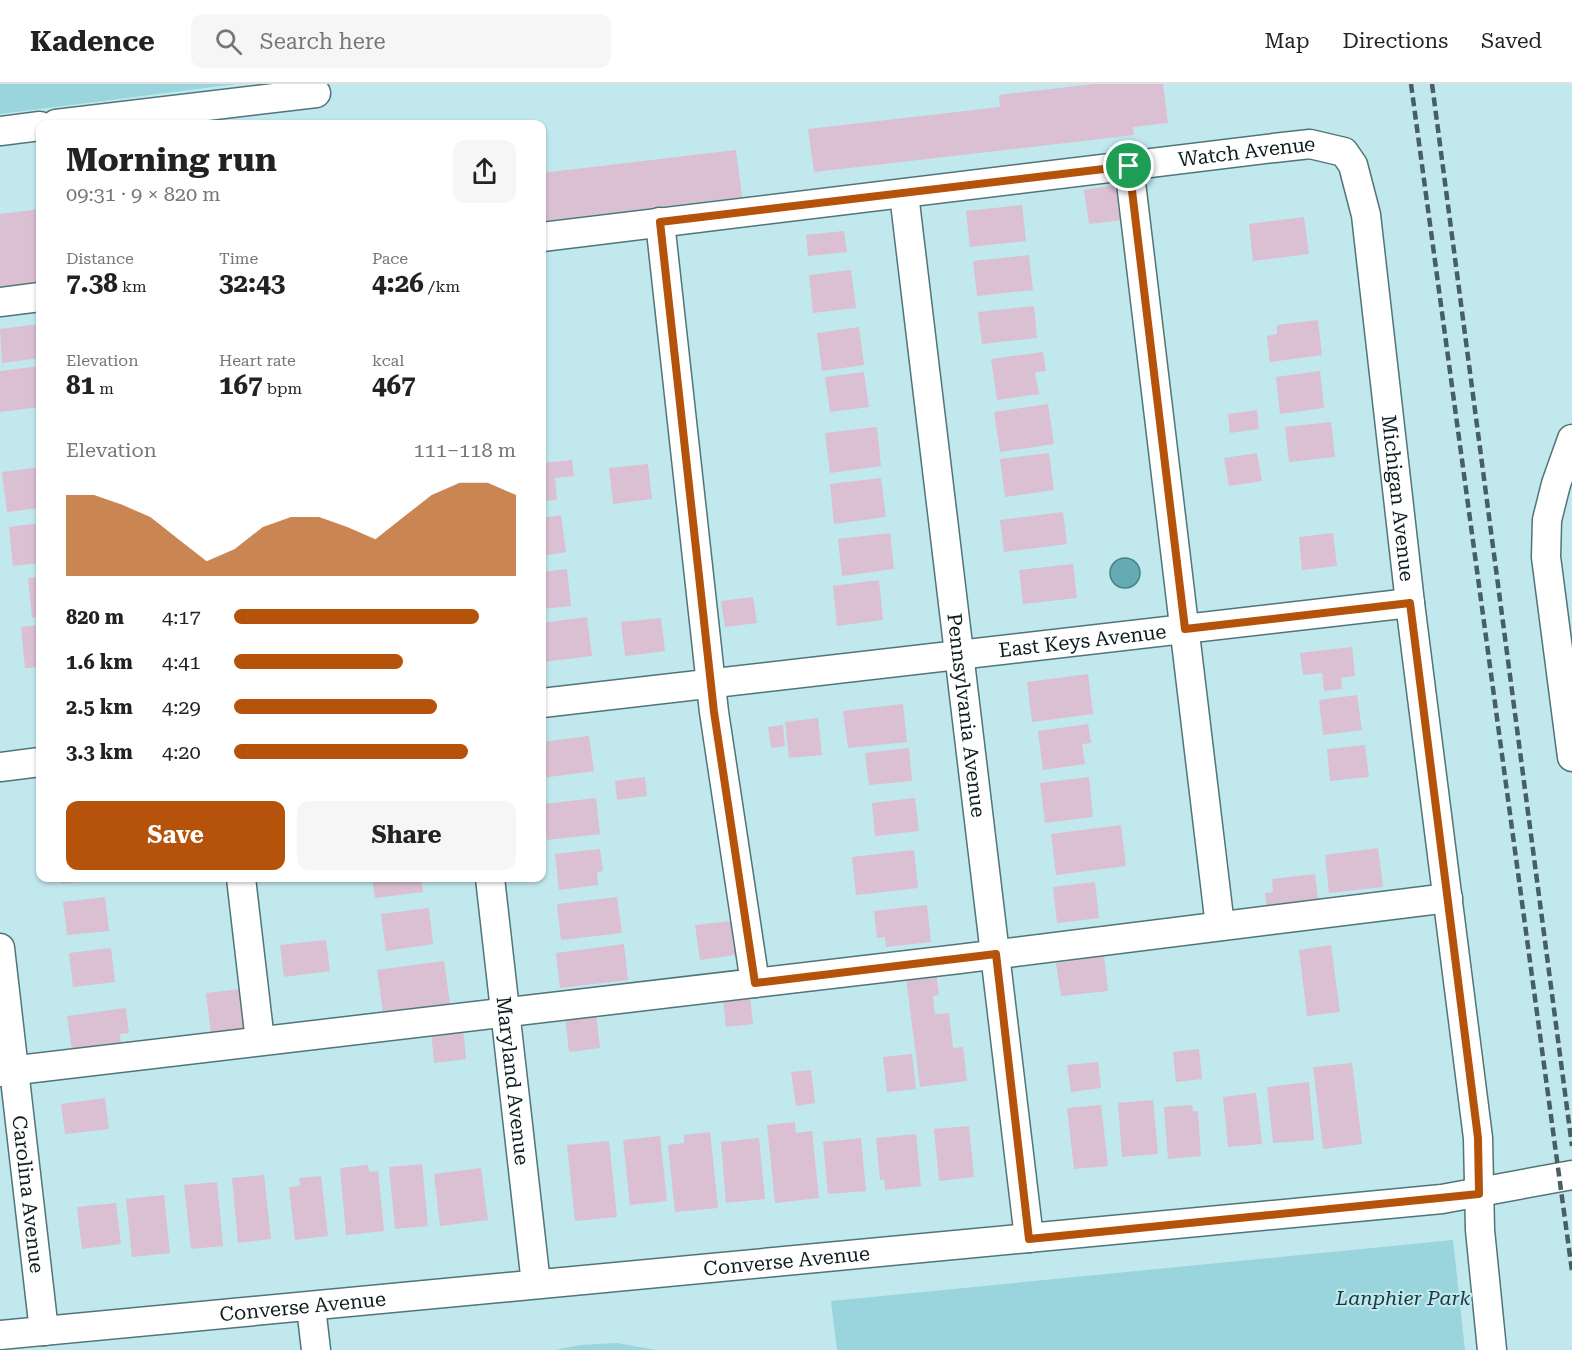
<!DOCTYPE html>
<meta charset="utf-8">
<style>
body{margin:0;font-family:"Roboto Serif",serif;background:#f6f6f6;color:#222;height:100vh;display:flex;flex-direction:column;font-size:22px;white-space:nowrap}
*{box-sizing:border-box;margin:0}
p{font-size:20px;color:#767676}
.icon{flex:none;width:33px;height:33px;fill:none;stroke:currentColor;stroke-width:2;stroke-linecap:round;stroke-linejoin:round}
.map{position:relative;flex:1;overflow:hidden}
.drawer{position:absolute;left:36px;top:36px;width:510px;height:762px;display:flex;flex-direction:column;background:#fff;border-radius:12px;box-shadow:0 2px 4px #0004}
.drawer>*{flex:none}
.pin{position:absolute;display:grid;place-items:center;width:51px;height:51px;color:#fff;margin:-26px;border:3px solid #fff;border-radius:50%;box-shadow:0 2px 6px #0007}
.round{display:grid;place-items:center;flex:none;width:63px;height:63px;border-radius:12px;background:#f6f6f6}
.summary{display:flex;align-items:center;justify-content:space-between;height:102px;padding:0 30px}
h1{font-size:33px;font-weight:700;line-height:45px}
.figures{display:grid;grid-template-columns:repeat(3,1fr);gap:9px;height:102px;padding:6px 30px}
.figures div{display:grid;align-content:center}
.figures b{font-size:26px;font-weight:700}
.figures small{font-size:16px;font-weight:400}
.figures p{font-size:16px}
.chart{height:168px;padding:12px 30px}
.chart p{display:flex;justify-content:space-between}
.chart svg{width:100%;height:108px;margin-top:6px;fill:#b45309;opacity:.7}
.action{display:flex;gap:12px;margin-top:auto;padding:12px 30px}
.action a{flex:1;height:69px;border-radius:12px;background:#b45309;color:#fff;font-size:24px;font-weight:700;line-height:69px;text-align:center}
.action a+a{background:#f6f6f6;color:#222}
ul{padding:0 30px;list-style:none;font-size:20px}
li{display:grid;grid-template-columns:96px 72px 1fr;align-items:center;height:45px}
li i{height:15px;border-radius:8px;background:#b45309}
header{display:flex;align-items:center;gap:36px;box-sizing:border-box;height:84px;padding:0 30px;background:#fff;border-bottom:2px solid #e0e0e0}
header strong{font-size:28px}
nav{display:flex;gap:33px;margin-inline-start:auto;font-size:21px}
.search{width:420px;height:54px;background:#f6f6f6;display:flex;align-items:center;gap:15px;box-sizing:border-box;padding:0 21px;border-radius:12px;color:#767676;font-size:22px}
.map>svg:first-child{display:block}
.green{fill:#9ad4dc}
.water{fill:#64abb4;stroke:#4a8087;stroke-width:1.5}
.building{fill:#dbbfd3}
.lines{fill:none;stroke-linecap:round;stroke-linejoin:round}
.minor-casing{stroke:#507478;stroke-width:31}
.minor{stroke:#fff;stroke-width:28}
.rail{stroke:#485f62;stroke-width:4.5;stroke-dasharray:9 4.5;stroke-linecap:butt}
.route-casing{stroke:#fff;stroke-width:12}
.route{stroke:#b45309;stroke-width:8}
.labels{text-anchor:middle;stroke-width:4.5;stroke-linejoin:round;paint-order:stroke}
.street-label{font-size:20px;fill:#0d1c1e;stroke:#c1e8ed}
.park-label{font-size:20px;font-style:italic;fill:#15393d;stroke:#c1e8ed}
</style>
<header>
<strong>Kadence</strong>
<div class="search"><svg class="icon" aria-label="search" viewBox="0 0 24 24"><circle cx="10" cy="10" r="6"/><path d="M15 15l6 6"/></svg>Search here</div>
<nav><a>Map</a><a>Directions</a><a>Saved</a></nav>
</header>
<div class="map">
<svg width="1572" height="1266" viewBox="0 0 1572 1266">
<rect width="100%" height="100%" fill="#c1e8ed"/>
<path class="green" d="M0 0H237L0 30Z
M1453 1156 1465 1266H837L831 1217Z
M617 1259 656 1266H555L580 1261Z"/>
<path class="water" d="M1110 489a15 15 0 1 1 30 0a15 15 0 1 1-30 0Z"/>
<path class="building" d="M1094 0H1163L1168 39 1133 43 1134 51 814 88 808 45 1000 23 999 11Z
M736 66 742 113 542 137V89Z
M1117 101 1122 136 1089 140 1084 106Z
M1022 121 1026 157 970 163 966 127Z
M40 125V198L0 203V130Z
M1304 133 1309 170 1253 177 1249 140Z
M844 147 847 168 808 172 806 151Z
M1029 171 1033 206 977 212 973 177Z
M851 186 856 224 813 229 809 191Z
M1034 222 1037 254 982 260 978 228Z
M1318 236 1322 271 1270 278 1267 252 1277 250V241Z
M40 240V274L2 279 0 245Z
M859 243 864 281 822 287 817 249Z
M1043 268 1046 287 1035 288 1039 310 997 316 991 275Z
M40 282V323L0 328V287Z
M1320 287 1324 324 1280 330 1276 293Z
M864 288 869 323 830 328 825 293Z
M1048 320 1054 360 1000 368 994 328Z
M1257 326 1259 345 1230 349 1228 330Z
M1331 338 1335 373 1289 378 1285 343Z
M877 343 881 382 830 389 825 349Z
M1049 369 1054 406 1005 413 1000 375Z
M1257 369 1262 397 1229 402 1224 374Z
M572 376 574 392 555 394 557 416 542 417V379Z
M648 380 652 415 613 420 609 384Z
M40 383V424L7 428 2 388Z
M881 394 886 433 834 440 830 400Z
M1063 428 1067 460 1004 468 1000 436Z
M561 431 566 468 542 472V434Z
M40 439V479L13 482 9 443Z
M890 449 894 485 842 492 838 455Z
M1333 449 1337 482 1302 486 1299 453Z
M1073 480 1077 514 1023 520 1019 486Z
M567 485 571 522 542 525V488Z
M40 493V533L32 534 28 494Z
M879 496 883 536 837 542 833 502Z
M753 513 757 539 725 543 721 517Z
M587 533 592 572 542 578V539Z
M661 534 665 567 625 572 621 538Z
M40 541V583L25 584 21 543Z
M1352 563 1355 592 1341 594 1342 605 1324 607 1322 589 1303 591 1300 569Z
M1088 590 1093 630 1032 638 1027 598Z
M1357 611 1362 646 1323 651 1319 616Z
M903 620 907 658 848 664 843 627Z
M818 634 822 671 789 674 785 638Z
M1088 640 1091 659 1082 660 1085 680 1043 686 1038 647Z
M783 641 785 662 771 664 768 643Z
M589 652 594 687 542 694V658Z
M1365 661 1369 693 1330 697 1327 665Z
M909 664 912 697 869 701 865 669Z
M645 693 647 712 617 716 615 697Z
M1089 693 1093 733 1045 739 1040 699Z
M596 714 600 750 547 756 543 720Z
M915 714 919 747 875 752 872 719Z
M1121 741 1126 782 1056 791 1051 750Z
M1378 764 1383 803 1329 809 1325 771Z
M600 765 603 787 597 788 598 801 559 806 555 770Z
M914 766 918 804 856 811 852 773Z
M1315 790 1319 823 1267 829 1265 809 1273 808 1272 795Z
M61 794H102V795L62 800Z
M372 794H421L423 808 375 814Z
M1095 798 1099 834 1057 839 1053 803Z
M105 813 109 847 67 851 63 818Z
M617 813 622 849 561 856 557 820Z
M927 821 931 858 886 863 885 853 877 854 874 827Z
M429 824 433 860 386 867 381 830Z
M731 837 736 871 700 876 695 841Z
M326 856 330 887 284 893 280 861Z
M624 860 628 896 560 904 556 869Z
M1331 861 1340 928 1307 932 1299 866Z
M111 864 115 898 73 903 69 869Z
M1104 872 1108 907 1061 912 1056 879Z
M444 877 450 920 383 928 377 886Z
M936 889 939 911 933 912 935 930 949 929 953 964 963 963 967 997 920 1003 906 893Z
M241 905 246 946 211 950 206 909Z
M750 913 753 940 726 943 723 916Z
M126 924 129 949 120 950 121 960 72 966 67 932Z
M596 929 600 964 569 968 565 932Z
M463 944 466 975 434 979 431 947Z
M1199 965 1202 995 1176 998 1173 968Z
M912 970 916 1005 887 1008 883 973Z
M1098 978 1101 1004 1071 1008 1067 981Z
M1352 979 1362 1060 1323 1065 1313 983Z
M811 986 815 1019 796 1022 791 988Z
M1309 998 1314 1056 1273 1059 1267 1003Z
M1256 1009 1262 1060 1228 1063 1223 1013Z
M105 1014 109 1045 65 1050 61 1020Z
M1153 1016 1158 1070 1122 1073 1118 1019Z
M1101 1021 1108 1082 1074 1085 1067 1024Z
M1192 1021 1193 1027H1198L1201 1072 1168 1075 1164 1023Z
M795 1038 796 1049 812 1047 819 1114 775 1119 767 1041Z
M969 1042 974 1093 939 1097 934 1045Z
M710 1048 718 1124 675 1128 668 1061 684 1059V1051Z
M916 1050 921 1102 885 1106 884 1095 880 1096 876 1054Z
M660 1052 667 1117 630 1121 623 1056Z
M759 1054 765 1115 726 1119 721 1058Z
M861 1054 866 1107 828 1110 823 1058Z
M609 1057 617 1133 575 1137 567 1061Z
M422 1080 428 1142 395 1145 389 1083Z
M368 1081 369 1088 378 1087 384 1147 346 1151 340 1084Z
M481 1084 488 1136 440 1142 434 1090Z
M264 1091 271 1155 238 1159 232 1094Z
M321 1092 328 1152 295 1156 289 1103 300 1102 299 1094Z
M217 1098 223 1162 191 1165 184 1101Z
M164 1111 170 1169 132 1173 126 1115Z
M116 1119 121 1160 82 1165 77 1123Z"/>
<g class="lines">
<g class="minor-casing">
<g id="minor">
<path d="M56 40 316 9"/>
<path d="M0 47 40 42"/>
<path d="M1129 82 1220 842"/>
<path id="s1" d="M904 110 1029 1154"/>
<path d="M660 138 714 628 755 899"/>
<path id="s2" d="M542 153 1274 64 1310 60 1344 68 1353 81 1366 131 1410 519 1478 1054 1480 1146 1492 1266"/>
<path d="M0 218 40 213"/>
<path d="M1572 355 1556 400 1547 436 1546 473 1572 673"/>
<path id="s3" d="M542 619 1410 519"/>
<path d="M0 683 40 678"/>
<path d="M241 794 260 957"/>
<path id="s4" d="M490 794 536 1200"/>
<path id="s5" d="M0 864 44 1247"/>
<path d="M0 988 959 875 1448 814"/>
<path d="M311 1223 316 1266"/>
<path id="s6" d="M0 1251 1442 1115 1572 1091"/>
</g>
</g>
<use href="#minor" class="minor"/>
<path class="rail" d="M1411 0 1572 1187
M1432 0 1572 1062"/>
</g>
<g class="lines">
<g class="route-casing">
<path id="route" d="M1129 82 1185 545 1410 519 1478 1054 1479 1110 1029 1155 996 870 755 899 714 628 660 138Z"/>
</g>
<use href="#route" class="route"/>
</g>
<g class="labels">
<g class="street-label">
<text dy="7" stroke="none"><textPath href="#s2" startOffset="710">Watch Avenue</textPath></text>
<text dy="7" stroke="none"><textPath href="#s2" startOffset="1161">Michigan Avenue</textPath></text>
<text dy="7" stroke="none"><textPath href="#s3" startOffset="544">East Keys Avenue</textPath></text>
<text dy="7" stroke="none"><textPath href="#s1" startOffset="525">Pennsylvania Avenue</textPath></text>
<text dy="7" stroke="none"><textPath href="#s4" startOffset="204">Maryland Avenue</textPath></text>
<text dy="7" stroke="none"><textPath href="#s5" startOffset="248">Carolina Avenue</textPath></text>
<text dy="7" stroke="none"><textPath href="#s6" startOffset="790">Converse Avenue</textPath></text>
<text dy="7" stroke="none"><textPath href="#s6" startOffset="304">Converse Avenue</textPath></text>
</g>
<g class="park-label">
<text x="1403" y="1221">Lanphier Park</text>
</g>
</g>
</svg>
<div class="pin" style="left:1129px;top:82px;background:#1e9e55"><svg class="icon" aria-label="arrive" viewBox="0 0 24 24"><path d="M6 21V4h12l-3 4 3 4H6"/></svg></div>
<section class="drawer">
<div class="summary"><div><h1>Morning run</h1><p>09:31 · 9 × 820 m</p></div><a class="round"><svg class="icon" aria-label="share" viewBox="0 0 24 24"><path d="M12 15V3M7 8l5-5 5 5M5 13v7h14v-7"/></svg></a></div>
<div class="figures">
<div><p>Distance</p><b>7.38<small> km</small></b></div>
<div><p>Time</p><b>32:43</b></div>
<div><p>Pace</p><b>4:26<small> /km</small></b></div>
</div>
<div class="figures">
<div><p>Elevation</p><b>81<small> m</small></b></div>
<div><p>Heart rate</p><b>167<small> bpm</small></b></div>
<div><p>kcal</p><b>467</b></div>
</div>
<div class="chart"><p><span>Elevation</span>111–118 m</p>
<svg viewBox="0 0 160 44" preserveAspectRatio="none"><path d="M0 44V11L10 11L20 15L30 20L40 29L50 38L60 33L70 24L80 20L90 20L100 24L110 29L120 20L130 11L140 6L150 6L160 11V44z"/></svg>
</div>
<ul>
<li><b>820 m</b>4:17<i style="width:87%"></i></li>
<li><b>1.6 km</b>4:41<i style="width:60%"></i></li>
<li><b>2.5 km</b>4:29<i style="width:72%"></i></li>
<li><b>3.3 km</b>4:20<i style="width:83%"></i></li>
</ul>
<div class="action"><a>Save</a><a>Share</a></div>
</section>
</div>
